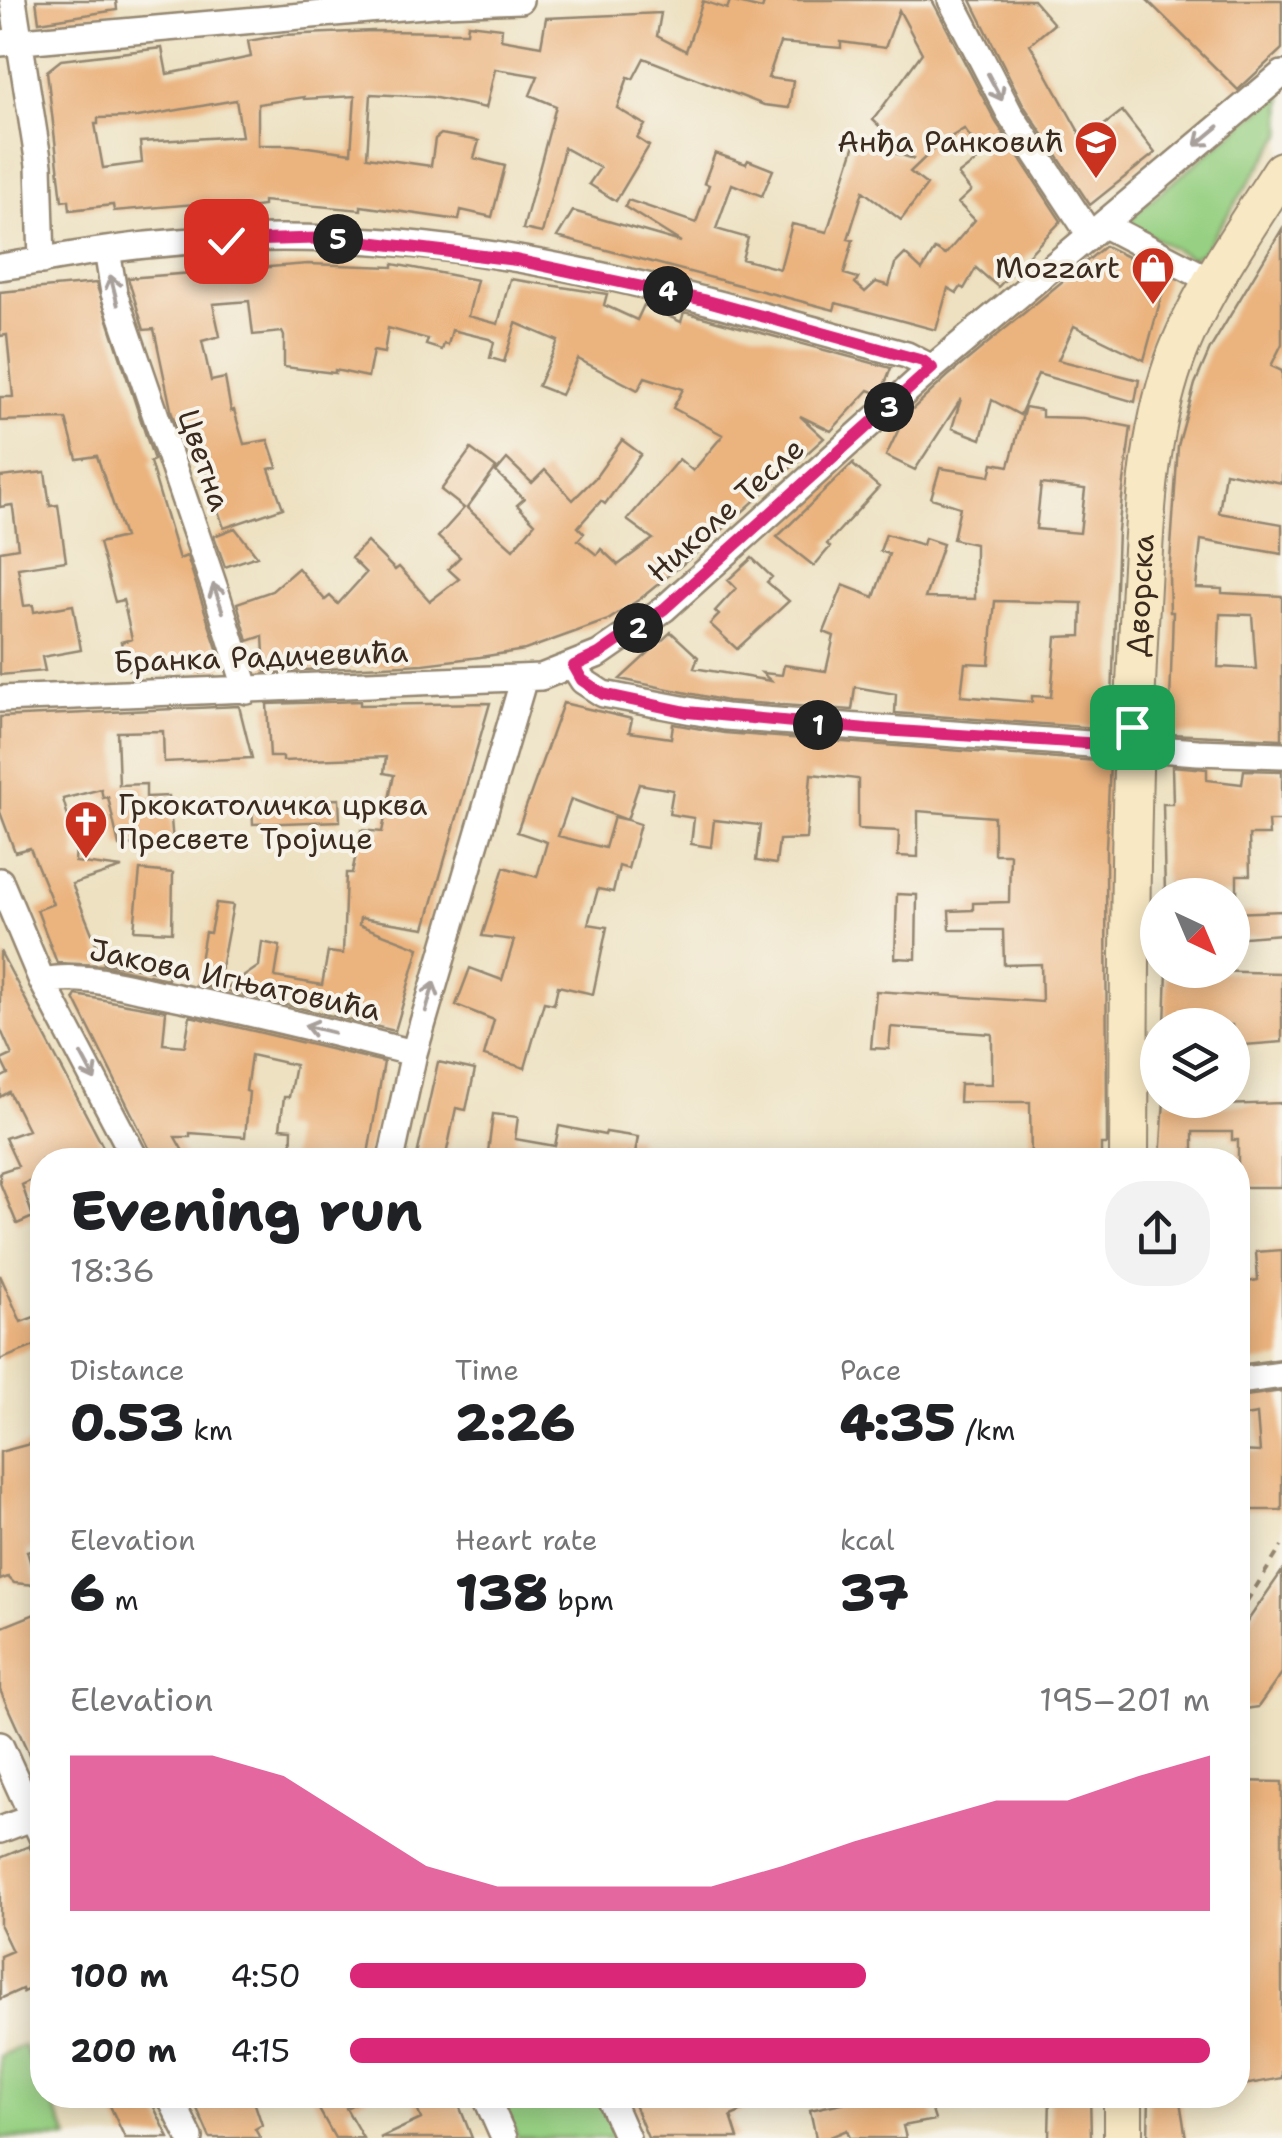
<!DOCTYPE html>
<meta charset="utf-8">
<style>
body{margin:0;font-family:"Shantell Sans",sans-serif;background:#f2f2f2;color:#202124;height:100vh;display:flex;flex-direction:column;font-size:38px;white-space:nowrap}
*{box-sizing:border-box;margin:0}
p{font-size:32px;color:#757577}
.icon{flex:none;width:55px;height:55px;fill:none;stroke:currentColor;stroke-width:2;stroke-linecap:round;stroke-linejoin:round}
.map{position:relative;flex:1;overflow:hidden}
.panel{position:absolute;left:30px;top:1148px;width:1220px;height:960px;display:flex;flex-direction:column;background:#fff;border-radius:40px;box-shadow:0 5px 25px #0003}
.panel>*{flex:none}
.needle{width:65px;rotate:136deg}
.buttons{position:absolute;left:1140px;top:878px;display:grid;gap:20px}
.buttons a{display:grid;place-items:center;width:110px;height:110px;border-radius:50%;background:#fff;box-shadow:0 5px 25px #0003;font-size:50px}
.pin{position:absolute;display:grid;place-items:center;width:85px;height:85px;color:#fff;margin:-42px;border-radius:20px;box-shadow:0 5px 15px #0006}
.km{position:absolute;width:50px;height:50px;margin:-25px;border-radius:50%;background:#222;color:#fff;font-size:28px;line-height:50px;text-align:center}
.round{display:grid;place-items:center;flex:none;width:105px;height:105px;border-radius:40px;background:#f2f2f2}
.summary{display:flex;align-items:center;justify-content:space-between;height:170px;padding:0 40px}
h1{font-size:55px;font-weight:800;line-height:75px}
.stats{display:grid;grid-template-columns:repeat(3,1fr);gap:15px;height:170px;padding:10px 40px}
.stats div{display:grid;align-content:center}
.stats b{font-size:50px;font-weight:800}
.stats small{font-size:28px;font-weight:400}
.stats p{font-size:28px}
.chart{height:280px;padding:20px 40px}
.chart p{display:flex;justify-content:space-between}
.chart svg{width:100%;height:180px;margin-top:10px;fill:#db2777;opacity:.7}
ul{padding:0 40px;list-style:none;font-size:32px}
li{display:grid;grid-template-columns:160px 120px 1fr;align-items:center;height:75px}
li i{height:25px;border-radius:12px;background:#db2777}
.map>svg:first-child{display:block}
.green{fill:#97d083;stroke:#697d50;stroke-width:2.5}
.building{fill:#ebb37e;fill-rule:evenodd}
.lines{fill:none;stroke-linecap:round;stroke-linejoin:round}
.street-casing{stroke:#948670;stroke-width:30}
.secondary-casing{stroke:#948670;stroke-width:42}
.path{stroke:#948670;stroke-width:4;stroke-dasharray:8 8;stroke-linecap:butt}
.street{stroke:#fff;stroke-width:25}
.secondary{stroke:#f8e8c3;stroke-width:38}
.oneway{stroke:#a79f9a}
.route-casing{stroke:#fff;stroke-width:20}
.route{stroke:#db2777;stroke-width:12}
.labels{text-anchor:middle;stroke-width:8;stroke-linejoin:round;paint-order:stroke}
.poi-label{font-size:30px;fill:#3b2a1e;stroke:#f7f3e8;text-anchor:end}
.street-label{font-size:30px;fill:#3b2a1e;stroke:#f7f3e8}
</style>
<div class="map">
<svg width="1282" height="2138" viewBox="0 0 1282 2138">
<rect width="100%" height="100%" fill="#f7f3e8"/>
<filter id="ink" filterUnits="userSpaceOnUse"><feTurbulence type="fractalNoise" baseFrequency=".01" numOctaves="2"/><feDisplacementMap in="SourceGraphic" scale="20" xChannelSelector="R" yChannelSelector="G"/><feConvolveMatrix kernelMatrix="1 2 1 2 8 2 1 2 1" color-interpolation-filters="sRGB"/></filter>
<filter id="wash" filterUnits="userSpaceOnUse"><feTurbulence type="fractalNoise" baseFrequency=".0048" numOctaves="4" result="noise"/><feDisplacementMap in="SourceGraphic" scale="40" xChannelSelector="R" yChannelSelector="G"/><feGaussianBlur stdDeviation="2.25" result="paint"/><feColorMatrix in="noise" values="0 0 0 0 0 0 0 0 0 0 0 0 0 0 0 0 0 1.4 0 .05"/><feComposite in="paint" operator="in"/></filter>
<g filter="url(#wash)">
<rect width="100%" height="100%" fill="#ede1c1"/>
<path class="green" d="M1282 93V134L1202 253 1191 258 1130 225 1135 213Z
M23 2045 42 2085V2095H48L69 2138H0V2056Z
M497 2095H608L627 2138H517Z"/>
<g id="blocks">
<path class="building" d="M36 0H116L117 10 39 22Z
M765 0H932L996 122 1061 221 998 287 976 268 964 289 961 287 957 293 948 288 936 330 836 303 834 310 557 237 573 211 681 242 625 207 628 200 696 223 709 185 704 183 715 153 746 164 748 160 773 170 762 196 732 184 716 229 748 238 742 259 780 269 792 224 827 232 856 141 914 159 873 120 922 53 899 10 885 48 841 42V48L780 43 768 78 793 81 789 108 764 105 644 58 633 79 628 77 617 108 645 125 637 138 649 146 616 201 589 184 600 168 564 148 542 233 523 229 556 106 530 95 538 76 495 69 486 108 431 97 371 94 367 157 431 166 435 139 441 134 479 141 474 158 505 166 492 217 461 210 459 220 361 206V210L263 201V206L255 207 195 204 114 211 113 205 70 210 69 200 62 201 47 71 61 60 162 48 167 74 251 57 248 41 283 35 373 31 467 32 468 24 502 28 501 39 541 46 546 18 661 13 657 36 686 51 703 1 727 9 730 1 762 9ZM355 96 351 153 293 145H258V104L304 97V99ZM236 100 242 136 140 142 142 163 103 168 95 124H98V118L138 117ZM964 129 984 155 958 175 971 191 958 203 975 220 945 255 935 249 922 270 905 254 895 264 889 286 876 282 865 292 855 283 858 278 844 274 853 240 848 239 863 191 901 220 927 185 910 172 938 145Z
M971 0H1033L1054 24 1030 44 1084 141 1122 111 1155 153 1090 205 1024 106Z
M1147 0H1282V49L1238 90Z
M1282 229V344L1271 366 1282 371V483L1225 472 1219 513 1282 524V554L1201 540 1196 588 1222 589V593L1282 596V739L1169 734 1173 612H1170L1169 576 1178 446 1195 384 1210 349ZM1220 614 1252 615 1256 669 1218 667Z
M1105 246 1167 276 1144 360 1074 326 1058 360 1139 380 1135 402 1038 374 1020 415 992 400 981 439 952 428 961 399 915 470 886 456 905 416 948 376Z
M308 264 393 267V264L477 280 468 316 498 324 510 279 607 294 604 305 637 320 644 305 681 322 684 312 891 368 882 391 879 394 869 390 831 431 800 416 824 438 700 550 640 599 608 620 525 650 480 657 423 664 265 672 263 636 248 641 237 603 272 591 298 568 325 600 330 596 338 604 366 573 351 558 367 542 395 570 399 567 430 601 459 579 448 569 460 557 438 537 464 508 441 490 471 449 496 468 467 508 513 549 535 523 517 505 524 499 496 472 507 459 532 483 545 470 573 500 595 478 622 440 641 454 605 504 601 501 578 527 584 533 578 540 597 555 601 549 618 565 653 539 627 520 679 459 693 471 723 435 673 408 683 389 645 377 638 390 578 359 561 395 538 386 558 341 516 323 504 362 490 358 494 342 489 339 452 330 448 345 444 344 442 350 426 345 428 339 388 328 384 353 373 351 368 377 335 370V373L284 367V336L282 332 253 335 249 301 213 304 220 336 202 341 211 381 225 378 231 411 234 410 244 444 268 440 277 467 269 469 283 508 224 528 195 444 184 448 172 414 154 329 144 330 128 278Z
M96 283 154 460 150 462 179 559 187 556 223 667 201 673 197 657 142 672 141 669 128 670 121 642 132 639 123 600 115 602 99 543 124 537 97 456 77 459 66 419 0 421V397H13L7 335 0 336V292Z
M1025 407 1042 410V417L1084 418 1131 427 1118 530 1111 729 895 713 896 694 855 687 852 710 727 701 620 679 671 632 698 657 694 668 771 681 762 673 782 675 784 665 826 671 834 636 824 632 843 585 874 597 889 554 880 551 886 534 923 545 925 538 943 544 925 598 975 599V544L953 539 960 507 931 498 940 468 990 476 993 463 1009 466ZM1041 484 1085 489 1080 533 1036 529ZM995 601 1082 603 1081 636 1056 637 1051 697 1032 696V702L961 696 965 663 989 664Z
M854 462 853 465 879 487 827 544 830 547 814 566 777 537Z
M45 472 50 506 58 505 66 561 18 568 24 606 33 605 34 612 73 605 81 650 42 657 45 671 0 675V551L18 548 13 508 12 505 0 507V477Z
M235 528 257 556 225 567 214 536Z
M752 558 772 577 767 582 789 601 737 649 710 624 719 615 715 611 736 588 728 580Z
M360 701V705L490 703 425 928 360 918 359 925 419 948 395 1031 224 990 259 966 262 942 280 946 275 977 322 985 328 952 343 954 346 873H352L361 830 382 832 394 775 384 773 386 757 283 761V757H270L267 704Z
M563 703 632 719 629 732 671 738 673 724 724 733 1110 762 1106 848 1107 1144H1101V1160H1031L1030 1102H959L960 1084H992V1034L891 1027 889 1049 871 1048 876 991 1042 1002 1041 964 1004 965 1003 930H950L949 911 973 910V903L1009 902 1010 854H994V817L918 811V857L898 856 899 831 858 829V779L811 774 806 839 779 840 776 864 756 861 760 825 714 820 711 847 691 844 694 818 669 814 673 790 639 784 627 820 640 824 628 869 619 866 613 892 598 889 588 924 607 927 593 994 558 986 554 1004 544 1002 525 1068 484 1056 494 1020 456 1005 470 968 502 980 514 940 482 936 504 867 537 877 547 842 517 832ZM571 799 627 820 614 817 605 848 558 836Z
M239 706 252 758 164 762 163 731 117 732 119 785 146 784V797L169 796 173 843 119 846 108 797 103 798 101 789 63 799 76 845 75 862 122 868 72 884 104 963 169 973 168 979 102 965 57 963 37 910 53 904 30 848 15 852 0 812V717Z
M1172 766 1207 769V780L1242 784 1244 770 1282 771V821H1268L1269 835H1249L1250 875H1237V895H1165L1163 804H1173Z
M339 799 340 821 253 824 252 801Z
M140 870 173 873 172 932 134 930Z
M897 894 917 895 916 959 895 958Z
M216 903 233 905 217 989 196 984 205 932 210 933Z
M1282 911V934L1232 938V913Z
M0 951 110 1160H42V1175L22 1185 33 1217 17 1224 0 1183V1172L18 1166 5 1138 28 1130 9 1092 0 1097V1078L8 1074 1 1060 12 1055 0 1028Z
M1167 970 1282 973V1042L1232 1046V1025H1165Z
M76 995 166 1011 163 1044 185 1046 190 1016 384 1062 367 1160H291L292 1129 280 1128 284 1097H289L295 1065 251 1055 246 1091 249 1092 245 1137 190 1133V1137H175L188 1160H155L74 998Z
M438 1062 475 1070 466 1110 456 1108 445 1160H416Z
M1164 1100H1191V1106L1282 1103V1187H1238V1140H1232V1132H1193V1157L1189 1160H1160Z
M493 1114 518 1117 515 1139 555 1146 559 1126 605 1135 606 1132 638 1137 635 1154 628 1153 626 1160H487Z
M1282 1250V1359L1238 1365V1284L1258 1280 1256 1252Z
M0 1275 21 1322 42 1314V1343L0 1360Z
M1282 1391V1510H1238V1451L1260 1452 1257 1414 1238 1417V1397Z
M37 1442 42 1460V1547L27 1551 37 1585 14 1583 8 1577 0 1580V1452Z
M1282 1571V1673L1258 1707 1238 1710V1635Z
M42 1611V1780L41 1781 0 1690V1628Z
M1238 1781 1282 1782V2078L1238 2086Z
M29 1846 42 1871V2016L29 1989 23 1992 22 1989 0 1999V1956L12 1951 0 1926V1858Z
M105 2095H148L169 2138H125Z
M191 2095H210L214 2103 232 2095H252L262 2125 255 2129 260 2138H210Z
M311 2095H372L346 2108 363 2138H335Z
M412 2095H455L472 2138H380L421 2119Z
M630 2095H780L731 2116 738 2138H648Z
M878 2095H927L935 2120 903 2126 906 2138H850L847 2130 828 2138H816L810 2110Z
M1050 2095H1090L1091 2138H1049Z
M1149 2095H1179L1186 2138H1148Z"/>
</g>
</g>
<g filter="url(#ink)">
<use href="#blocks" fill-opacity="0" stroke="#948670" stroke-width="2.5"/>
<g class="lines">
<g class="street-casing">
<path id="street" d="M13 0 39 165 42 261
M951 0 1010 114 1090 235
M0 43 446 3 520 0
M1104 225 1214 282
M107 250 114 293 217 595 247 691
M0 267C35 262 70 255 105 250 179 240 259 236 334 239 529 245 720 305 907 355L932 368
M574 667 583 681 603 694 725 717 1198 752 1282 755
M0 699 541 677 599 654 664 609 932 368 1282 74
M0 881 42 981 136 1160
M42 981C79 973 121 985 157 993 244 1010 329 1032 414 1053
M391 1160 414 1053 524 678
M1238 1381 1282 1375
M0 1745 42 1837
M0 1830 42 1814
M169 2095 190 2138
M485 2095 504 2138
M608 2095 627 2138"/>
</g>
<g class="secondary-casing">
<g id="secondary">
<path id="s1" d="M1129 1160C1130 981 1129 802 1139 623 1144 536 1145 445 1174 362 1197 297 1245 229 1282 171"/>
<path d="M1123 2095V2138"/>
</g>
</g>
<path class="path" d="M1238 1615 1282 1546"/>
<use href="#street" class="street"/>
<use href="#secondary" class="secondary"/>
</g>
<defs><path id="oneway-shaft" d="M-6 0H5M1.5-3L5.5 0L1.5 3" fill="none" stroke-width="1.6" stroke-linecap="round" stroke-linejoin="round" transform="scale(2.5)"/></defs>
<g class="oneway">
<use href="#oneway-shaft" transform="translate(995 87) rotate(62)"/>
<use href="#oneway-shaft" transform="translate(1207 136) rotate(140)"/>
<use href="#oneway-shaft" transform="translate(114 290) rotate(-104)"/>
<use href="#oneway-shaft" transform="translate(218 598) rotate(-109)"/>
<use href="#oneway-shaft" transform="translate(430 997) rotate(-74)"/>
<use href="#oneway-shaft" transform="translate(319 1029) rotate(-166)"/>
<use href="#oneway-shaft" transform="translate(88 1067) rotate(62)"/>
</g>
</g>
<g class="lines" filter="url(#ink)">
<g class="route-casing">
<path id="route" d="M226 241 335 238 516 260 704 300 923 361 932 368 664 609 599 654 574 666 582 680 603 694 687 712 867 729 1132 746V727"/>
</g>
<use href="#route" class="route"/>
</g>
<defs>
<g id="school-pin" transform="scale(2.25)"><path d="M0 17L-7.5 6A9.5 9.5 0 1 1 7.5 6Z" fill="#c8321e" stroke="#f7f3e8"/><path d="M0-5L7-2L0 1L-7-2ZM-4 1L0 2.5L4 1V4Q0 6-4 4Z" fill="#fff"/></g>
<g id="shop-pin" transform="scale(2.25)"><path d="M0 17L-7.5 6A9.5 9.5 0 1 1 7.5 6Z" fill="#c8321e" stroke="#f7f3e8"/><path d="M-5-2.5h2.3a2.7 3.5 0 0 1 5.4 0H5L5.5 6h-11ZM-1.5-2.5h3a1.5 2.3 0 0 0-3 0Z" fill="#fff"/></g>
<g id="church-pin" transform="scale(2.25)"><path d="M0 17L-7.5 6A9.5 9.5 0 1 1 7.5 6Z" fill="#c8321e" stroke="#f7f3e8"/><path d="M-1.2-6h2.4v3.5h3.3v2.4h-3.3V6h-2.4V-.1h-3.3v-2.4h3.3Z" fill="#fff"/></g>
</defs>
<g fill-rule="evenodd">
<use href="#school-pin" x="1096" y="142"/>
<use href="#shop-pin" x="1153" y="268"/>
<use href="#church-pin" x="86" y="822"/>
</g>
<g class="labels">
<g class="poi-label">
<text x="1064" y="152">Анђа Ранковић</text>
<text x="1120" y="278">Mozzart</text>
<text x="118" y="815" text-anchor="start">Гркокатоличка црква<tspan x="118" dy="34">Пресвете Тројице</tspan></text>
</g>
<g class="street-label">
<text transform="translate(204 460) rotate(71)" y="10">Цветна</text>
<text transform="translate(726 510) rotate(-42)" y="10">Николе Тесле</text>
<text dy="10" stroke="none"><textPath href="#s1" startOffset="565">Дворска</textPath></text>
<text transform="translate(261 657) rotate(-2)" y="10">Бранка Радичевића</text>
<text transform="translate(235 980) rotate(12)" y="10">Јакова Игњатовића</text>
</g>
</g>
</svg>
<div class="buttons">
<a><svg class="needle" viewBox="-14 -14 28 28"><path d="M0-13l5 13h-10z" fill="#e53935"/><path d="M0 13l5-13h-10z" fill="#757577"/></svg></a>
<a><svg class="icon" aria-label="layers" viewBox="0 0 24 24"><path d="M12 4l9 5-9 5-9-5zM3 14l9 5 9-5"/></svg></a>
</div>
<div class="pin" style="left:1132px;top:727px;background:#1e9e55"><svg class="icon" aria-label="arrive" viewBox="0 0 24 24"><path d="M6 21V4h12l-3 4 3 4H6"/></svg></div>
<div class="pin" style="left:226px;top:241px;background:#d93025"><svg class="icon" aria-label="check" viewBox="0 0 24 24"><path d="M5 12l5 5 9-10"/></svg></div>
<b class="km" style="left:818px;top:725px">1</b>
<b class="km" style="left:638px;top:628px">2</b>
<b class="km" style="left:889px;top:407px">3</b>
<b class="km" style="left:668px;top:291px">4</b>
<b class="km" style="left:338px;top:239px">5</b>
<section class="panel">
<div class="summary"><div><h1>Evening run</h1><p>18:36</p></div><a class="round"><svg class="icon" aria-label="share" viewBox="0 0 24 24"><path d="M12 15V3M7 8l5-5 5 5M5 13v7h14v-7"/></svg></a></div>
<div class="stats">
<div><p>Distance</p><b>0.53<small> km</small></b></div>
<div><p>Time</p><b>2:26</b></div>
<div><p>Pace</p><b>4:35<small> /km</small></b></div>
</div>
<div class="stats">
<div><p>Elevation</p><b>6<small> m</small></b></div>
<div><p>Heart rate</p><b>138<small> bpm</small></b></div>
<div><p>kcal</p><b>37</b></div>
</div>
<div class="chart"><p><span>Elevation</span>195–201 m</p>
<svg viewBox="0 0 160 44" preserveAspectRatio="none"><path d="M0 44V6L10 6L20 6L30 11L40 22L50 33L60 38L70 38L80 38L90 38L100 33L110 27L120 22L130 17L140 17L150 11L160 6V44z"/></svg>
</div>
<ul>
<li><b>100 m</b>4:50<i style="width:60%"></i></li>
<li><b>200 m</b>4:15<i style="width:100%"></i></li>
</ul>
</section>
</div>
